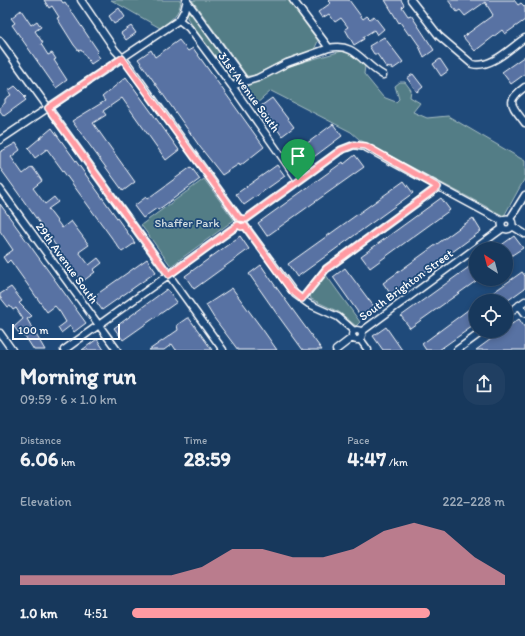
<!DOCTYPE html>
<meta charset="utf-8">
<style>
body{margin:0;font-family:Itim,sans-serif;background:#203f62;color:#f1f3f6;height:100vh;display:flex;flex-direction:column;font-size:15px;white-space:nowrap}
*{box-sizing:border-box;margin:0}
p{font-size:13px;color:#9eacbb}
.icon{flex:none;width:22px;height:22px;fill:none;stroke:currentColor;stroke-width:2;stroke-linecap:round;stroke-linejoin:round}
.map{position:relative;height:350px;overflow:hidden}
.side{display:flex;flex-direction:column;background:#17385c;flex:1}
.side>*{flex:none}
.needle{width:26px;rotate:324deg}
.controls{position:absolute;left:469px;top:242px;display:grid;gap:8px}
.controls a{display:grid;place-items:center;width:44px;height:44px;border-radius:50%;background:#17385c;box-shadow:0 2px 6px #0003,0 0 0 1px #365272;font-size:20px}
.scale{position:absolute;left:12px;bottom:10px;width:108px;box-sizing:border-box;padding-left:4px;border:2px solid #fff;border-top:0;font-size:11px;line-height:14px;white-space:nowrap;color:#fff;-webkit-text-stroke:3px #1f4a7a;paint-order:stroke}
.pin{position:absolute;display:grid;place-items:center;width:34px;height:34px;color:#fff;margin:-41px -17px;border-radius:50% 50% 50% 0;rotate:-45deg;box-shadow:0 0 4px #0007}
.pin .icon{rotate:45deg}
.round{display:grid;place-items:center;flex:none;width:42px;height:42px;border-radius:16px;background:#203f62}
.head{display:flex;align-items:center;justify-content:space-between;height:68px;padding:0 20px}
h1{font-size:22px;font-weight:700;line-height:30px}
.stats{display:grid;grid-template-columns:repeat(3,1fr);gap:6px;height:68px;padding:4px 20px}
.stats div{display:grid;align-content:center}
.stats b{font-size:20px;font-weight:700}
.stats small{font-size:11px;font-weight:400}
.stats p{font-size:11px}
.chart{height:112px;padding:8px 20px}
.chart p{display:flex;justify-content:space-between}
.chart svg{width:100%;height:72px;margin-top:4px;fill:#ff9aa2;opacity:.7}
ul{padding:0 20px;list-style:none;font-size:13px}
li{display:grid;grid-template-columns:64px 48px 1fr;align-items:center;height:30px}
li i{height:10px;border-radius:5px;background:#ff9aa2}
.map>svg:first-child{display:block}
.green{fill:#527d86;stroke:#a8bec2}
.building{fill:#5872a3;stroke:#fff}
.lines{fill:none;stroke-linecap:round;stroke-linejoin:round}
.minor-casing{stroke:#fff;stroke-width:9}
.minor{stroke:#1f4a7a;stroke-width:6}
.route-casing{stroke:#fff;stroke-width:8}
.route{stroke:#ff9aa2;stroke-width:5}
.labels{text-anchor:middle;stroke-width:3.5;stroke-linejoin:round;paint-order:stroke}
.street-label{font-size:12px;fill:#fff;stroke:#1f4a7a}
.park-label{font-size:12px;fill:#d4dee1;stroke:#1f4a7a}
</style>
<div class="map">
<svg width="525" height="350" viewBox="0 0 525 350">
<rect width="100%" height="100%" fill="#1f4a7a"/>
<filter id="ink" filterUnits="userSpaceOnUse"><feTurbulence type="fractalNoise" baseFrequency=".025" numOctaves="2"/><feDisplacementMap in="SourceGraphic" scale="8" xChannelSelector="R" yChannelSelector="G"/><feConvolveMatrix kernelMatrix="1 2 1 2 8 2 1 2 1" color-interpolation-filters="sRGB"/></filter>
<g filter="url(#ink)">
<path class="green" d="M111 0H181C180 14 171 20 160 28Z
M192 0H288L318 41 314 50 286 59 253 76H247Z
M188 12H192L241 79 233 80 187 18Z
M342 51 352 55 365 66 364 74 383 97 396 102 399 99 395 86 400 82H405L411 90 410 97 420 103 413 112 427 118 448 116 525 161V178L504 216 360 140 351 132 271 91 255 105 242 87 285 67Z
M204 179 234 220 171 266 141 225Z
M326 275 360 322 356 326 339 312 311 299 310 295Z"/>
<path class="building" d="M44 0H61L63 3 65 2 98 51 96 53 100 58 91 64 81 50 79 51 74 45 57 18 59 17 52 6 49 8Z
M328 0H349L363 19 367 16 370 19 374 16 384 29 377 35 374 30 363 37 364 39 354 45 345 29 348 27 341 18 335 22 329 14 322 18 318 12 331 3Z
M385 0H401L404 5 402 7 408 16 411 15 434 50 424 57 418 44 411 34 409 35 400 22 399 23Z
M448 0H514L518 5 521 3 525 7V20L505 34 502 30 475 51 463 37 493 15 485 2 465 16 460 10 457 12Z
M119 8 125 17 114 24 109 16Z
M21 10 31 25 37 21 41 27 35 31 43 43 41 44 48 55 52 53 56 59 54 60 67 80 56 88 12 25 15 23 11 18Z
M131 26 136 33 126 40 121 33Z
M384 37 403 62 393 69 392 67 390 68 386 67 377 54H374L369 46Z
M179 40 188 51 193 48 264 147 240 166 239 164 222 175 200 147 138 59 151 50 155 57Z
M525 56V74L511 84 502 72Z
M440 59 448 71 441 76 433 64Z
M413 74 423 87 417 92 407 78Z
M126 77 179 150 166 160 122 98 103 111 106 115 93 123 135 182 123 191 72 121 105 101 102 97Z
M15 86 26 97 24 98 26 100 4 116 0 111V107L5 103V99L11 95 8 91Z
M272 98 294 127 282 136 261 106Z
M333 124 342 136 303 165 294 153Z
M52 128 135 243 122 252 47 149 35 158 28 148Z
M16 143 20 150 11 157 23 174 32 167 36 172 42 181 33 188 45 204 54 197 58 202 48 209 60 225 62 228 71 221 89 245 79 252 89 265 98 258 102 263 93 270 95 272 82 282 0 168V152Z
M355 155 364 167 267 236 258 223 343 162 344 164Z
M277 165 285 176 244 205 236 194Z
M191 167 200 179 158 210 157 208 143 218 134 206 146 197 147 199Z
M404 181 413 193 297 277 288 264Z
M441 198 450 210 370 268 361 256Z
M0 204 86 323 74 332 70 326 61 333 58 328 66 322 60 312 55 306 47 312 10 260 7 263 3 257 13 250 0 231Z
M473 218 481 231 392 296 383 283Z
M240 236 249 249 194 289 185 276Z
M514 236 523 248 506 259V249H496Z
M147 259 156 272 102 310 93 297Z
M476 262V281L410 328 401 316Z
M261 265 276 287 322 350H303L279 317 249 274Z
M345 268 375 308 362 318 333 277Z
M522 272 525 276V288L507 301H481Z
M11 287 22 301 19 303 32 316 27 319 45 350H34L25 336 24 337 20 332 19 333 14 327 23 319 16 308 13 310 10 306 8 307 0 297V294Z
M232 288 263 330 277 350H238L214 318 206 305Z
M167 289 177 302 123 340 114 328Z
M476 304V324L439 350H426L422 344Z
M187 318H189L212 350H176L172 344 164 350H149L178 330 177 325Z
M519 319 525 328V350H476L502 331H506V328Z
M386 327 402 350H383L373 336Z
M97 339 104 350H82Z"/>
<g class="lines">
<g class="minor-casing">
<path id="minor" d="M81 0 115 50 127 63 239 218
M186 0 245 81
M293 0 329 48C356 42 362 64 383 75
M411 0 439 36 472 64C491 69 510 48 525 38
M179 20 189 28 232 86 298 180
M0 41 223 350
M232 86 258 78 287 63 329 48
M525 87C504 102 512 105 525 123
M0 140 179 20 184 11 187 0
M0 189 117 350
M501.5 224a5.5 5.5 0 1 1 11 0a5.5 5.5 0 1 1-11 0Z
M246 219 341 150 354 145 365 147 502 221
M510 219 525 195
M245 226 295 294 309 304 338 317 354 331
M512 226 525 234
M302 299 326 269 438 187
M519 305 525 313
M506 315 525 301
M352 335a5 5 0 1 1 10 0a5 5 0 1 1-10 0Z
M361 332 503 228
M0 333 12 350
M360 339 368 350
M64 350 238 225
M336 350 353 337
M457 350 483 331"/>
</g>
<use href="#minor" class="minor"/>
</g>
</g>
<g class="lines" filter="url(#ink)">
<g class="route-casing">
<path id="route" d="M122 58 239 218 246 219 341 150 354 145 366 146 438 187 326 269 302 299 291 290 245 226 241 227 238 225 169 275 48 108Z"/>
</g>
<use href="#route" class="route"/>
</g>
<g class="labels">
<g class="street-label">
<text transform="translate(249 92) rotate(54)" y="4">31st Avenue South</text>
<text transform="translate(67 263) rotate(54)" y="4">29th Avenue South</text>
<text transform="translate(406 285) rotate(-36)" y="4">South Brighton Street</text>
</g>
<g class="park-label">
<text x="187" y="227">Shaffer Park</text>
</g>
</g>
</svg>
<div class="controls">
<a><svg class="needle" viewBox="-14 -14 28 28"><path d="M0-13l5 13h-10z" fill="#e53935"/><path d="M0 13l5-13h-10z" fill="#9eacbb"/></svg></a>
<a><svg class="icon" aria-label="locate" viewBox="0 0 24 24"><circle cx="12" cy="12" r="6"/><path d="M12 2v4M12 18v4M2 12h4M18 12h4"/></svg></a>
</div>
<div class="scale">100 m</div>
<div class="pin" style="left:298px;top:180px;background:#1e9e55"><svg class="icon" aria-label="arrive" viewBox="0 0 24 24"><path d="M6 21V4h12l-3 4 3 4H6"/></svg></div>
</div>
<section class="side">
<div class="head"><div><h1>Morning run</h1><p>09:59 · 6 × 1.0 km</p></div><a class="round"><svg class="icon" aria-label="share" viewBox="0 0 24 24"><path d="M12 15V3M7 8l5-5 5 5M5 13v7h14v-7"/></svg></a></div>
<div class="stats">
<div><p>Distance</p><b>6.06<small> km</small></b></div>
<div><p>Time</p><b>28:59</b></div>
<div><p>Pace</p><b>4:47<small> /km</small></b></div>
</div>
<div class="chart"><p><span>Elevation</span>222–228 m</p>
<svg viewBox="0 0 160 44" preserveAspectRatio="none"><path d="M0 44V38L10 38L20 38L30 38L40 38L50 38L60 33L70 22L80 22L90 27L100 27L110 22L120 11L130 6L140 11L150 27L160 38V44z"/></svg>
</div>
<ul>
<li><b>1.0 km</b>4:51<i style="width:80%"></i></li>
</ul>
</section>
